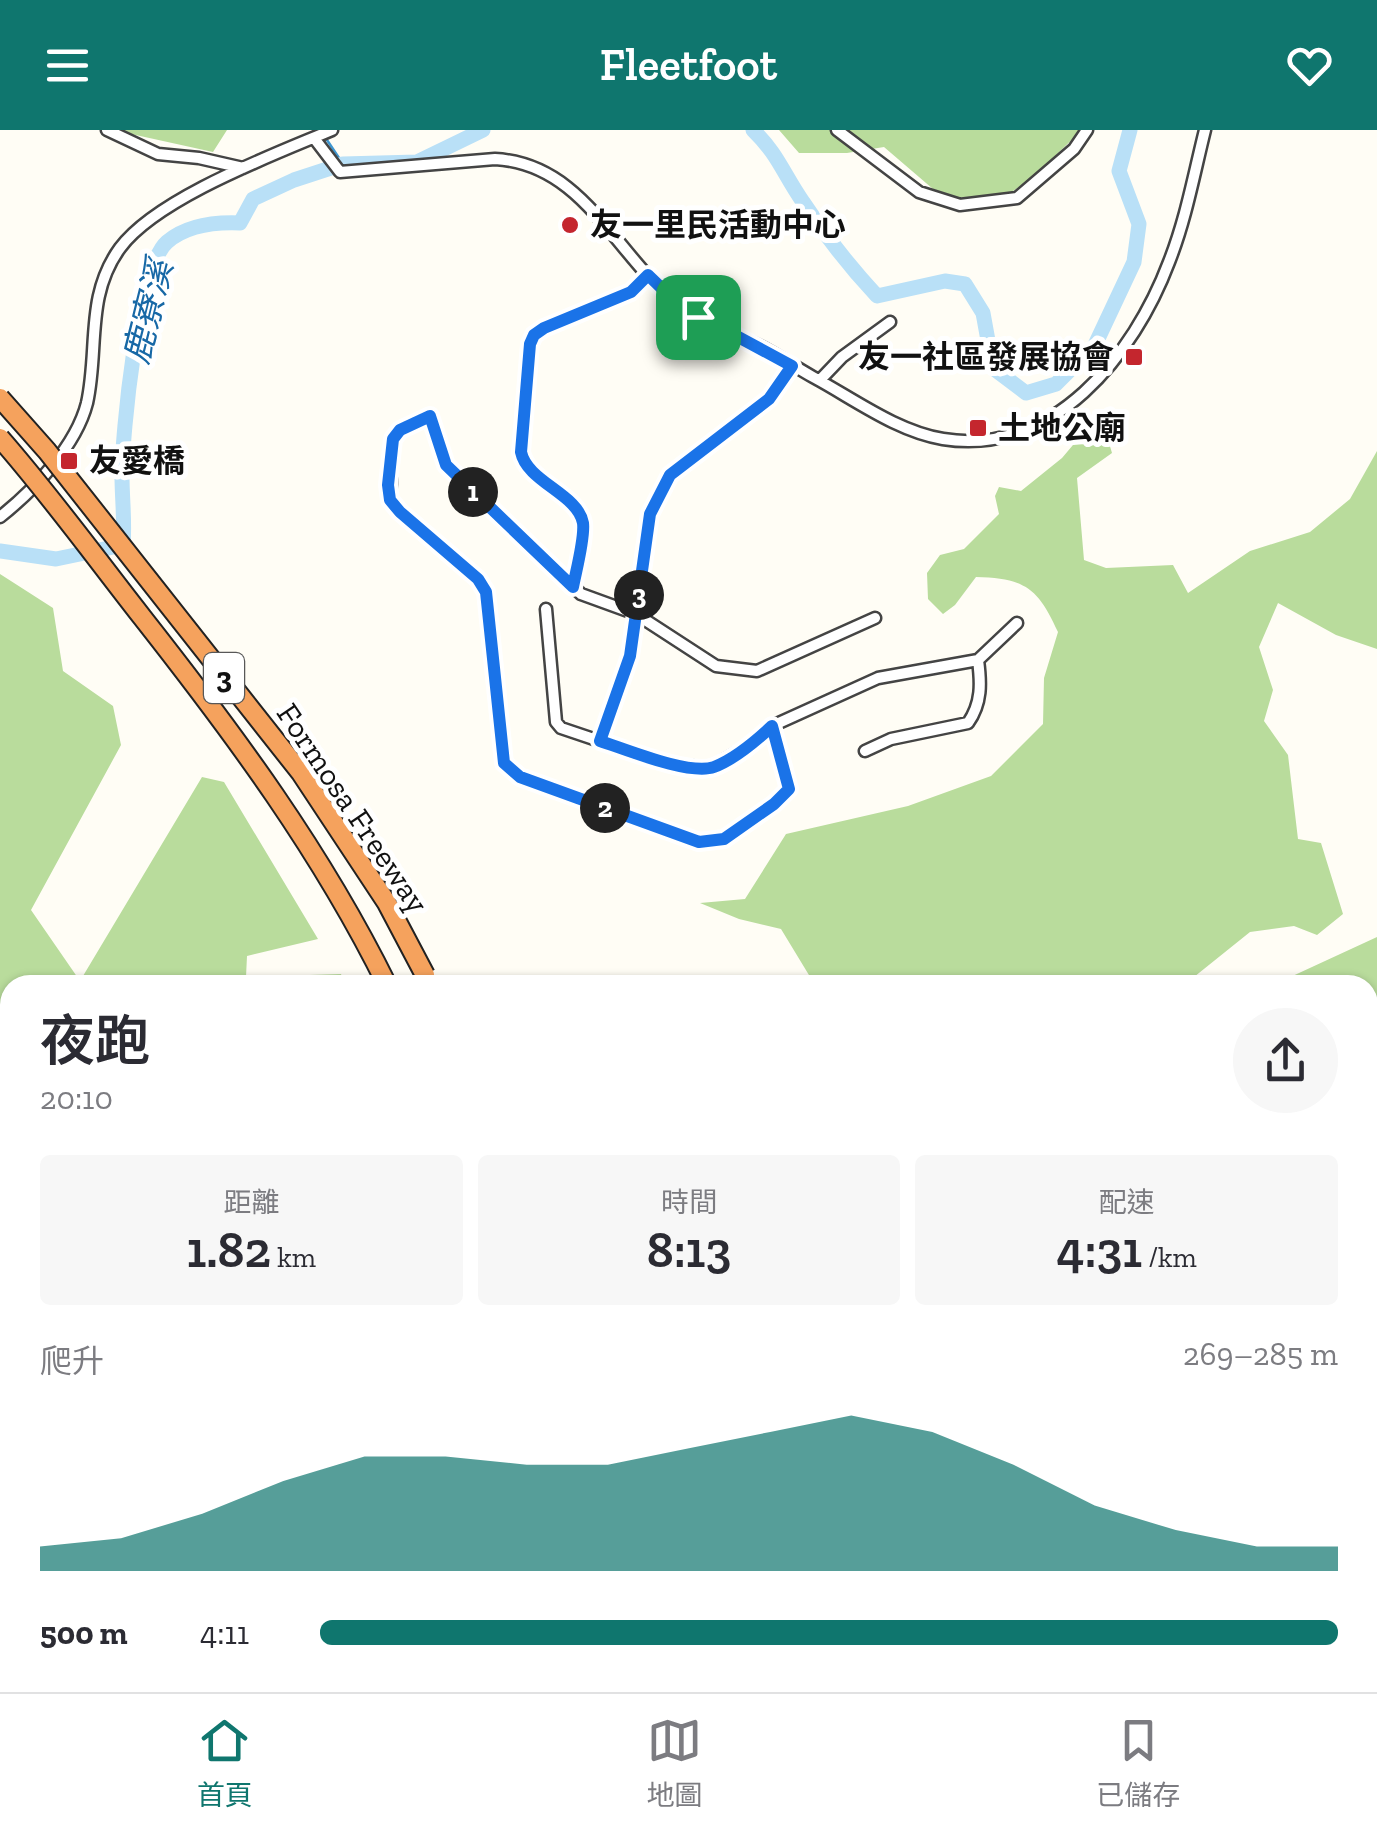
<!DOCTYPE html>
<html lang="zh-TW">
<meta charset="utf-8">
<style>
body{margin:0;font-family:"Zilla Slab","Noto Sans TC",serif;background:#f7f7f7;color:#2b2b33;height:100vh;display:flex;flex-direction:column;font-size:38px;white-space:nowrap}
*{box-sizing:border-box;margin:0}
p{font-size:32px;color:#7c7c81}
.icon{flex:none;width:55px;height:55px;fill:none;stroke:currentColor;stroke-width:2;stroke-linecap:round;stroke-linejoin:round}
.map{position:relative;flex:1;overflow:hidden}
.sheet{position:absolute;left:0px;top:845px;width:1378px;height:718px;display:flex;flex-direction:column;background:#fff;border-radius:30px 30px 0 0;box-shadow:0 2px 8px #0004}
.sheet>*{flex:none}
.pin{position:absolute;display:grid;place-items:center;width:85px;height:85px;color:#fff;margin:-42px;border-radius:20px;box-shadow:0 5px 15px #0006}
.km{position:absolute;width:50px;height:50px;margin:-25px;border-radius:50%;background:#222;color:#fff;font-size:28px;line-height:50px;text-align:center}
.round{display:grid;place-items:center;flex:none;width:105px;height:105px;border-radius:52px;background:#f7f7f7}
.summary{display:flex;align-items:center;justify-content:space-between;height:170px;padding:0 40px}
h1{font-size:55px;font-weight:600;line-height:75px}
.figures{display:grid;grid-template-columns:repeat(3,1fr);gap:15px;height:170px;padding:10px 40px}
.figures div{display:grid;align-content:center;border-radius:10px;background:#f7f7f7;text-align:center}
.figures b{font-size:50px;font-weight:600}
.figures small{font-size:28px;font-weight:400}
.figures p{font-size:28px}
.chart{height:280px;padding:20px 40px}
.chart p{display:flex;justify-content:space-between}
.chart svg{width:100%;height:180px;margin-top:10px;fill:#0f766e;opacity:.7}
ul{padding:0 40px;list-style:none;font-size:32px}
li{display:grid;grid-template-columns:160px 120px 1fr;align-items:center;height:75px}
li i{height:25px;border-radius:12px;background:#0f766e}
header{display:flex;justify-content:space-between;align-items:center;height:130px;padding:0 40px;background:#0f766e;color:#fff;font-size:45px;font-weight:600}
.dock{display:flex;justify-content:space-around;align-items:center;height:140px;border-top:2px solid #e1e1e2;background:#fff;font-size:28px;color:#7c7c81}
.dock a{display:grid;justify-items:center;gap:5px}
.dock .selected{color:#0f766e}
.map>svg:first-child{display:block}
.forest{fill:#b9dc9c}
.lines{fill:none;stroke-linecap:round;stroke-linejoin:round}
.stream{stroke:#3f96cf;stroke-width:2.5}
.river{stroke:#b9e0f7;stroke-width:15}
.motorway-tunnel{stroke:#dbdad3;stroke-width:18;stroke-dasharray:18 9;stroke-linecap:butt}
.minor-casing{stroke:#444;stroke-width:15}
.minor{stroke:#fff;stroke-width:10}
.motorway-bridge-casing{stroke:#222;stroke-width:22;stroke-linecap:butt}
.motorway-bridge{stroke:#f5a25d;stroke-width:18}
.route-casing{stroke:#fff;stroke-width:20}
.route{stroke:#1a73e8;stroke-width:12}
.poi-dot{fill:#c4262e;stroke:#fff;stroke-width:4}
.labels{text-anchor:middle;stroke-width:10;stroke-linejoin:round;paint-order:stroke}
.shield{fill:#fff;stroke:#585858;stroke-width:2.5}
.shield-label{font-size:30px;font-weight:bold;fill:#111}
.poi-label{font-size:32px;font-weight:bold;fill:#111;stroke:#fff;text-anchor:start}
.street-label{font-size:32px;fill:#111;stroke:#fff}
.water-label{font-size:35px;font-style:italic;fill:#1768a6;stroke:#fff}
</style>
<header><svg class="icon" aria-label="menu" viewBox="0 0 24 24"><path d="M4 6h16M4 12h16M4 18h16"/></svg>Fleetfoot<svg class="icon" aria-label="heart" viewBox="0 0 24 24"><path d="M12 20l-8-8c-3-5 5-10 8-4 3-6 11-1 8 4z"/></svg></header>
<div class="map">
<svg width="1377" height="1562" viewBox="0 0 1377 1562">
<rect width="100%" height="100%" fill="#fffdf5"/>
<path class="forest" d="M113 0H227L213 22Z
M779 0H1082L1032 48 1010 63 960 68 933 59 884 17 847 23H799Z
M1100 283 1112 323 1077 348 1084 430 1106 438 1173 435 1188 463 1250 421 1310 402 1350 369 1377 321V519L1336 505 1278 473 1259 517 1273 560 1264 591 1288 625 1298 709 1321 713 1343 784 1317 805 1294 796 1250 802 1184 855H815L781 799 739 789 700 773 745 769 786 704 908 676 991 646 1043 594 1044 548 1058 502C1038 458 1025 448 976 447L955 475 943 484 928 469 927 443 940 425 964 419 999 384 995 366 999 357 1021 361 1062 328Z
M0 444 53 478 63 541 113 576 121 615 31 780 80 851 202 647 224 652 318 809 247 826 246 847 341 844 345 855H10V1310L7 1311 6 1331 10 1335V1552H1368V1239L1377 1232V1562H0Z
M1377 807V908L1369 917 1377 946V1187L1368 1193V855H1273Z"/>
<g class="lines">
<path class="stream" d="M327 10 343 34
M1368 1235 1377 1230
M1124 1562 1176 1552"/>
<path class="river" d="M753 0C778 24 784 45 803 72 825 105 849 136 877 166L945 151 965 154 983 183 993 238 1026 263 1056 254 1095 215 1134 132 1139 94 1119 41 1130 0
M0 421 56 429 123 415C125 392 122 369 122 346 122 305 138 137 167 112 187 95 216 92 240 93L253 69 294 50 343 34 417 32 483 0"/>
<path class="motorway-tunnel" d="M572 1552 574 1562
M619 1552 621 1562"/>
<g class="minor-casing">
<path id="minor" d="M107 0 158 24 199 28 243 38
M837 0 919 62 960 75 1017 68 1074 19 1087 0
M314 8 340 42 495 29C585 34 615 126 679 175 704 193 733 203 760 216 778 225 795 237 813 247 854 269 896 301 943 309 1053 327 1134 225 1169 132 1186 89 1194 44 1205 0
M820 250 842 227 890 192
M0 387C34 360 76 316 87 273 99 219 85 166 120 118 157 68 273 25 332 0
M573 457C576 440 585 408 583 393 579 364 527 352 521 322L530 214 534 205 544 198 631 162 648 145
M546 479 556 592 561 598 668 634 711 638 756 611 772 596 878 548 978 530
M978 530 1017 493
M772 596 789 659 775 674 724 709 699 712 520 647 504 633 485 462 478 449 400 382 390 370 393 309 400 301 430 286 445 335 581 464 636 484 716 536 757 541 875 488
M600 611 630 526 650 384 670 345 769 269 793 236
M865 621 891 609 968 593C982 573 981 553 978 530
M1368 1201 1377 1208"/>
</g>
<use href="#minor" class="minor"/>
<g class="motorway-bridge-casing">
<path id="motorway-bridge" d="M0 268 47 321 301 643 387 773 425 845
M0 308C50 365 95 427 142 487 234 604 321 721 387 855"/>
</g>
<use href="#motorway-bridge" class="motorway-bridge"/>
</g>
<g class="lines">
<g class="route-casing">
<path id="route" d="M648 145 679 175 792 236 769 269 670 345 650 384 630 526 600 611C625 619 690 646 714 637 735 629 756 611 772 596L789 659 774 674 724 709 699 712 520 647 504 633 486 462 478 449 400 382 390 370 388 355 393 309 400 300 430 286 446 335 573 457C576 441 585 408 583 393 578 364 527 352 521 322L530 214 534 205 544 198 631 162Z"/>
</g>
<use href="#route" class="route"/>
</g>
<g class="poi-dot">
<circle cx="570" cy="95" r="10"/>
<rect x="1124" y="217" width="20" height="20" rx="5"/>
<rect x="968" y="288" width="20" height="20" rx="5"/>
<rect x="59" y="321" width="20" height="20" rx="5"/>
</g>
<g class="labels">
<rect class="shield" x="204" y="523" width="40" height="50" rx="8"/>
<g class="shield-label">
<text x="224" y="558">3</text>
</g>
<g class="poi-label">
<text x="590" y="106">友一里民活動中心</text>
<text x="1114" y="238" text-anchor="end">友一社區發展協會</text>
<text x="998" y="309">土地公廟</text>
<text x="89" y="342">友愛橋</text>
</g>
<g class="street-label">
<text transform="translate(353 678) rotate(56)" y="11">Formosa Freeway</text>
</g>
<g class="water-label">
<text transform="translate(148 182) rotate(-76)" y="12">鹿寮溪</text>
</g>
</g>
</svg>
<div class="pin" style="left:698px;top:187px;background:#1e9e55"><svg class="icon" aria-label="arrive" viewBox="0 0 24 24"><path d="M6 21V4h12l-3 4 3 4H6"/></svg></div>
<b class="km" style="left:473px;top:362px">1</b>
<b class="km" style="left:605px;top:678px">2</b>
<b class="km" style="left:639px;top:465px">3</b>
<section class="sheet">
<div class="summary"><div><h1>夜跑</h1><p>20:10</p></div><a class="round"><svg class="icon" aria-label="share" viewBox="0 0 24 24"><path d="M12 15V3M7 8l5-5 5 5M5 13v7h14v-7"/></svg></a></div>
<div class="figures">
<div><p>距離</p><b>1.82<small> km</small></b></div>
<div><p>時間</p><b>8:13</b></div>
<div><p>配速</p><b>4:31<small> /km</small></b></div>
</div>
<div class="chart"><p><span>爬升</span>269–285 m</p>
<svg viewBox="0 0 160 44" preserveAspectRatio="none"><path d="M0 44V38L10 36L20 30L30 22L40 16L50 16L60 18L70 18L80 14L90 10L100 6L110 10L120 18L130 28L140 34L150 38L160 38V44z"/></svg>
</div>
<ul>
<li><b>500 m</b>4:11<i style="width:100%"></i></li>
</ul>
</section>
</div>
<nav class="dock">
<a class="selected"><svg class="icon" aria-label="home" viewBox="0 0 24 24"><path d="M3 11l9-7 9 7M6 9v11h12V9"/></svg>首頁</a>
<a><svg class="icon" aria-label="map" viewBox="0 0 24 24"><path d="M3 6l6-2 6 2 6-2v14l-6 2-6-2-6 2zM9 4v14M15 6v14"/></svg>地圖</a>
<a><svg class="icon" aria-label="saved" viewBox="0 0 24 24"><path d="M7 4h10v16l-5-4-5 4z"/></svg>已儲存</a>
</nav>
